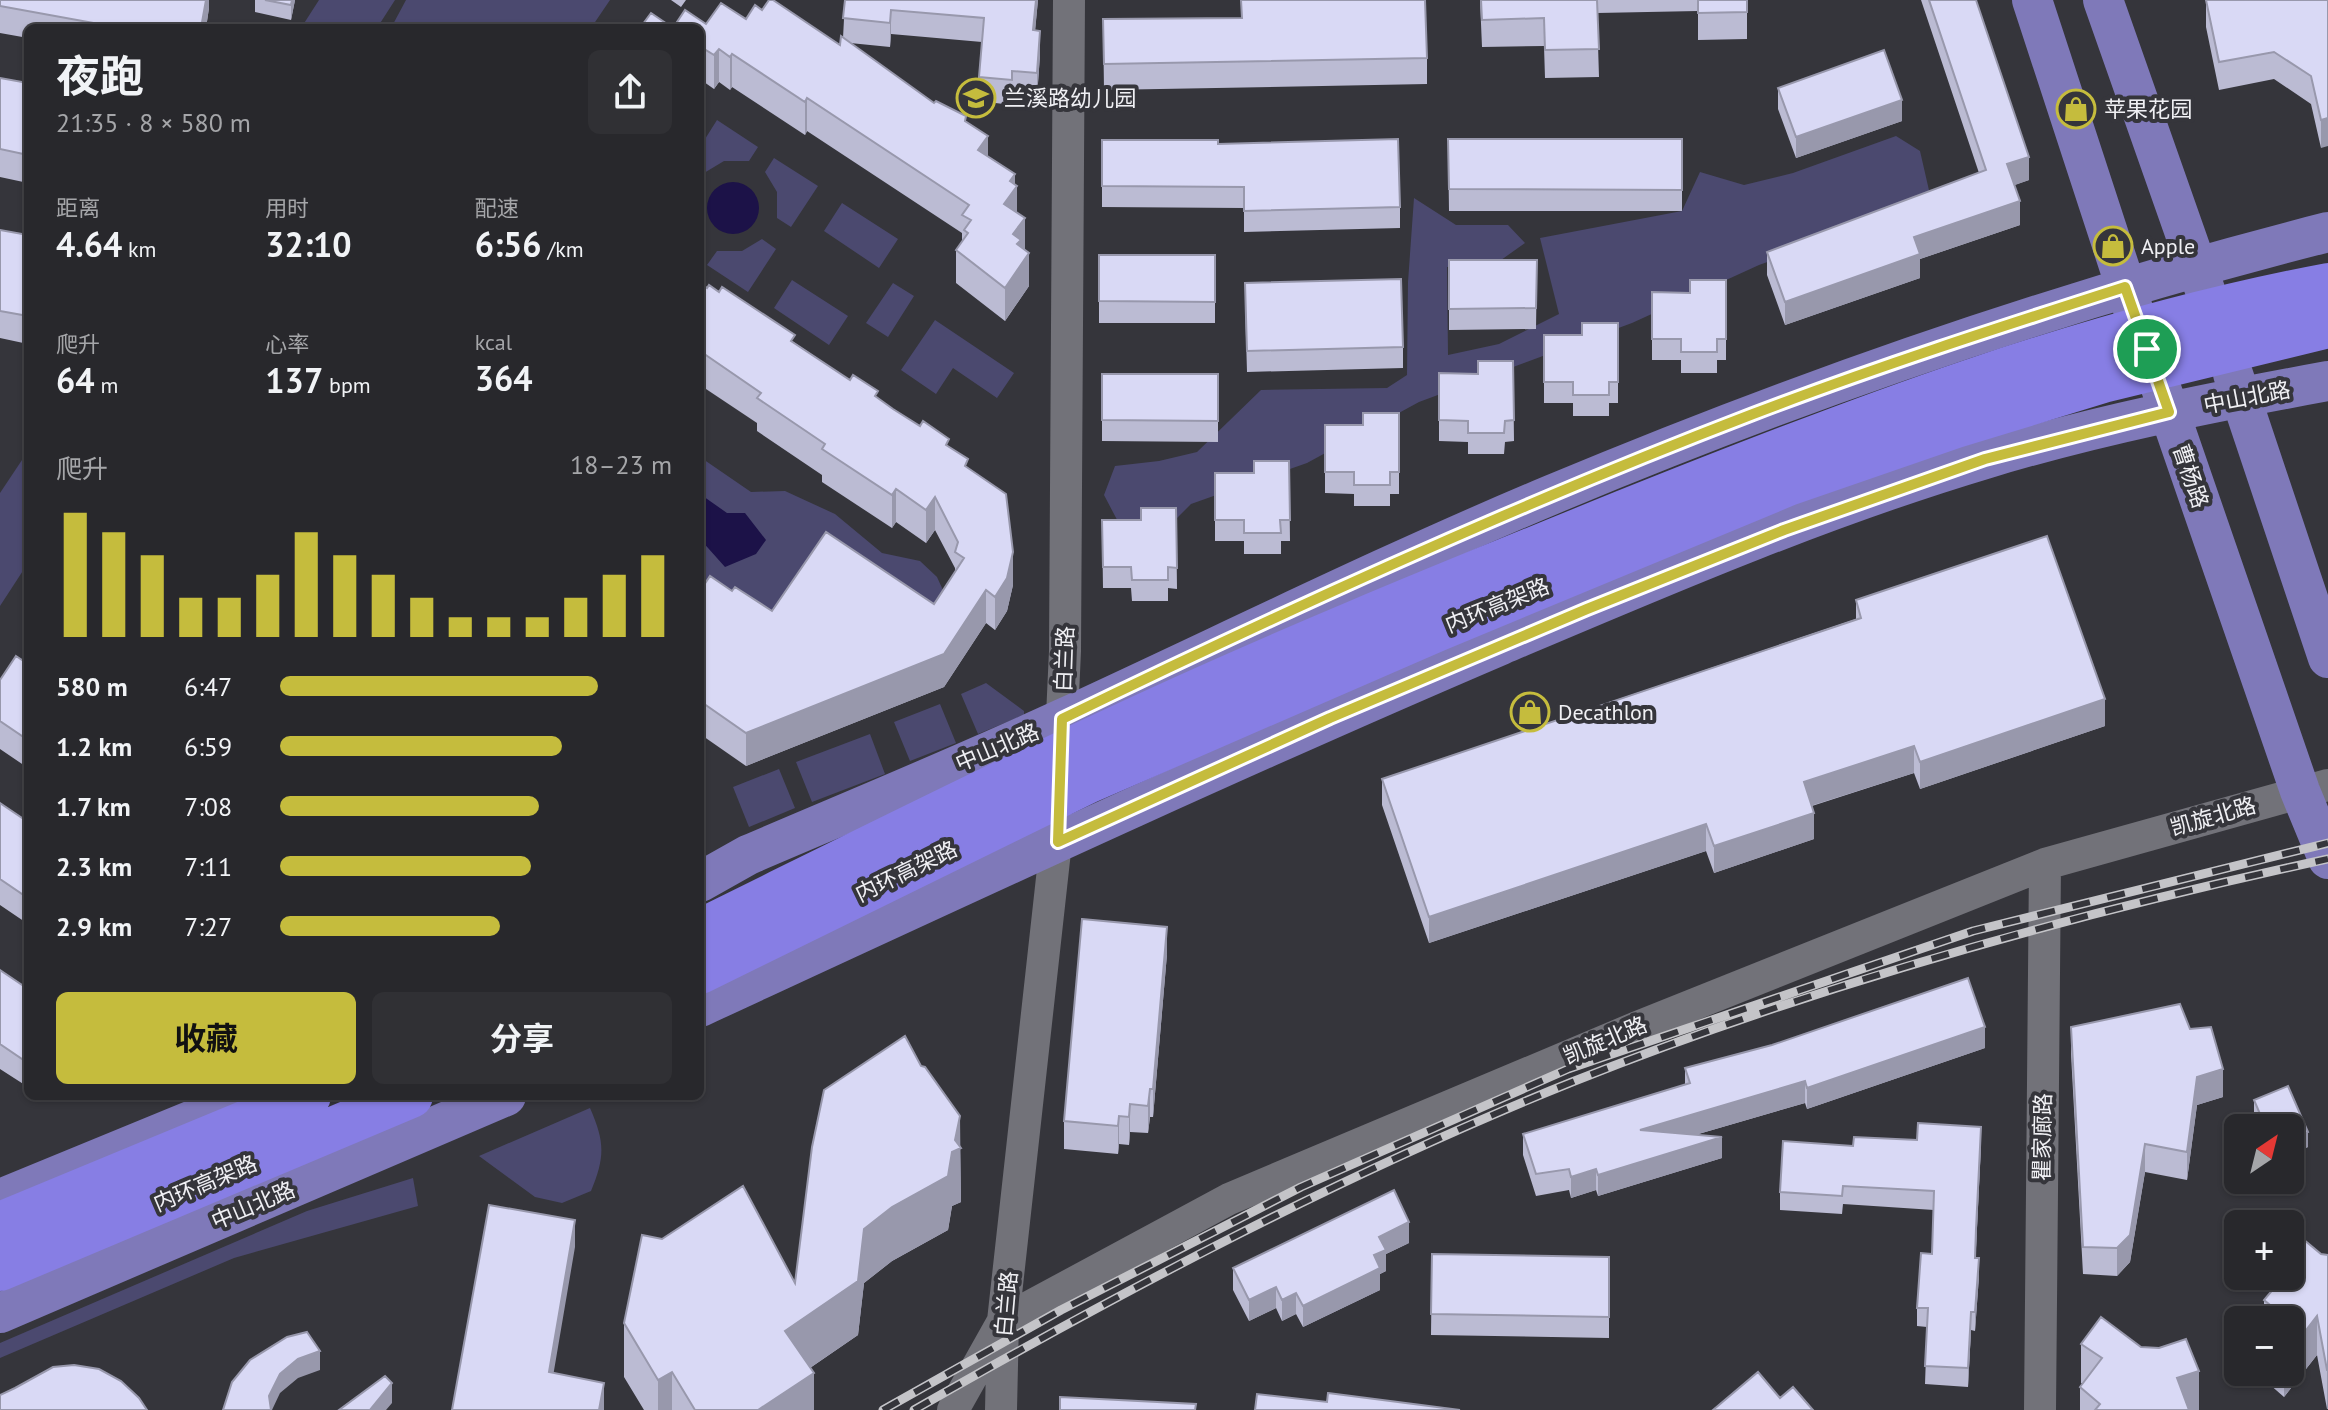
<!DOCTYPE html>
<html lang="zh">
<meta charset="utf-8">
<style>
body{margin:0;font-family:"PT Sans","Noto Sans SC",sans-serif;background:#303034;color:#f1f3f6;height:100vh;display:flex;flex-direction:column;font-size:30px;white-space:nowrap}
*{box-sizing:border-box;margin:0}
p{font-size:26px;color:#a5a6a9}
.icon{flex:none;width:44px;height:44px;fill:none;stroke:currentColor;stroke-width:2;stroke-linecap:round;stroke-linejoin:round}
.map{position:relative;flex:1;overflow:hidden}
.panel{position:absolute;left:24px;top:24px;width:680px;height:1076px;display:flex;flex-direction:column;background:#28282c;border-radius:12px;box-shadow:0 2px 6px #0004,0 0 0 2px #444448}
.panel>*{flex:none}
.needle{width:52px;rotate:35deg}
.fabs{position:absolute;left:2224px;top:1114px;display:grid;gap:16px}
.fabs a{display:grid;place-items:center;width:80px;height:80px;border-radius:12px;background:#28282c;box-shadow:0 2px 6px #0004,0 0 0 2px #444448;font-size:40px}
.pin{position:absolute;display:grid;place-items:center;width:68px;height:68px;color:#fff;margin:-34px;border:4px solid #fff;border-radius:50%;box-shadow:0 2px 8px #0007}
.round{display:grid;place-items:center;flex:none;width:84px;height:84px;border-radius:12px;background:#303034}
.overview{display:flex;align-items:center;justify-content:space-between;height:136px;padding:0 32px}
h1{font-size:44px;font-weight:700;line-height:60px}
.metrics{display:grid;grid-template-columns:repeat(3,1fr);gap:12px;height:136px;padding:8px 32px}
.metrics div{display:grid;align-content:center}
.metrics b{font-size:34px;font-weight:700}
.metrics small{font-size:22px;font-weight:400}
.metrics p{font-size:22px}
.chart{height:224px;padding:16px 32px}
.chart p{display:flex;justify-content:space-between}
.chart svg{width:100%;height:144px;margin-top:8px;stroke:#c5bc3d;stroke-width:6}
.primary-button{display:flex;gap:16px;margin-top:auto;padding:16px 32px}
.primary-button a{flex:1;height:92px;border-radius:12px;background:#c5bc3d;color:#111;font-size:32px;font-weight:700;line-height:92px;text-align:center}
.primary-button a+a{background:#303034;color:#f1f3f6}
ul{padding:0 32px;list-style:none;font-size:26px}
li{display:grid;grid-template-columns:128px 96px 1fr;align-items:center;height:60px}
li i{height:20px;border-radius:10px;background:#c5bc3d}
.map>svg:first-child{display:block}
.green{fill:#4b496f}
.water{fill:#1c1248}
.lines{fill:none;stroke-linecap:round;stroke-linejoin:round}
.minor{stroke:#727279;stroke-width:32}
.major{stroke:#7f79b9;stroke-width:40}
.highway{stroke:#877ee4;stroke-width:44}
.rail-casing{stroke:#c4c4c8;stroke-width:9}
.rail{stroke:#35353b;stroke-width:6;stroke-dasharray:18;stroke-linecap:butt}
.wall{fill:#bbbbd3}
.shaded-wall{fill:#9898ac}
.building{fill:#d9d9f5;stroke:#9898ac;stroke-width:2}
.route-casing{stroke:#fff;stroke-width:16}
.route{stroke:#c5bc3d;stroke-width:10}
.labels{text-anchor:middle;stroke-width:8;stroke-linejoin:round;paint-order:stroke}
.poi-label{font-size:22px;fill:#f0f0f4;stroke:#35353b;text-anchor:start}
.street-label{font-size:22px;fill:#f0f0f4;stroke:#35353b}
</style>
<div class="map">
<svg width="2328" height="1410" viewBox="0 0 2328 1410">
<rect width="100%" height="100%" fill="#35353b"/>
<path class="green" d="M319 0H395L377 28H301Z
M406 0H610L591 28H391Z
M717 120 758 147 749 161H724L704 173 700 170V147Z
M1896 136 1920 151 1931 199 1894 217 1759 265 1632 323 1419 402 1307 463 1191 504 1176 519 1124 533 1104 495 1115 466 1159 461 1197 452 1261 390 1387 388 1407 375 1408 282 1414 198 1456 225H1508L1525 243 1494 265 1447 267 1448 355 1499 344 1559 314 1540 238 1682 211 1700 172 1744 185 1793 173Z
M774 158 818 186 791 227 777 218V192L765 172Z
M842 203 898 239 879 268 824 231Z
M762 239 776 249 748 292 707 265 717 251H742Z
M792 280 848 316 829 345 774 308Z
M893 283 914 296 888 337 866 323Z
M935 320 1014 373 997 398 953 368 936 394 901 370Z
M28 451V563L0 606V493Z
M700 457 751 492 785 491 835 514 882 553 920 561 937 577 947 599 961 616 777 637 700 592Z
M986 683 1024 711V715L978 734 961 694Z
M940 704 956 743 910 761 894 722Z
M870 734 885 774 812 802 796 762Z
M779 769 795 808 749 827 733 787Z
M590 1108C605 1142 605 1157 591 1191L562 1203 535 1197 479 1156Z
M413 1178 418 1206 234 1258 0 1358V1343L307 1211Z"/>
<path class="water" d="M707 208a26 26 0 1 1 52 0a26 26 0 1 1-52 0Z
M700 494 727 513H745L766 540 756 554 725 567 700 539Z"/>
<g class="lines">
<path class="minor" d="M1061 738 1065 651 1069 0
M953 1410 1003 1321 1229 1199 1635 1028 2045 864 2328 785
M1001 1410 1003 1321 1058 824
M2040 1410 2045 864"/>
<path class="major" d="M2032 0 2134 312
M2103 0 2205 290
M2233 374 2328 658
M2161 388 2300 791 2328 859
M700 882 748 855C853 810 958 767 1062 719 1225 644 1386 564 1551 495 1804 389 2063 299 2328 232
M700 1007C966 884 1232 760 1501 645 1659 578 1821 508 1985 459 2097 425 2213 402 2328 381
M0 1199 251 1096
M0 1313 506 1096"/>
<path class="highway" d="M700 931C830 867 958 803 1089 741 1264 658 1444 585 1624 512 1853 420 2084 331 2328 285
M700 972 1089 781 1436 630 1788 484 1956 426 2103 381 2328 326
M0 1224 309 1096
M0 1269 411 1096"/>
<g class="rail-casing">
<path id="rail" d="M883 1410 1061 1310 1301 1187 1568 1069 1973 931 2328 843
M914 1410C1126 1289 1345 1173 1572 1082 1816 985 2072 914 2328 859"/>
</g>
<use href="#rail" class="rail"/>
</g>
<path class="wall" d="M0 0H209V8L206 28H28V38L0 33Z
M255 0H295L291 20 255 12Z
M671 0H686L681 7Z
M845 0H1038L1035 30 1040 55 1037 97 1012 95V105L979 101V77L982 42 891 34 890 47 850 43 934 103 966 121 988 156 1015 184 1017 212 1025 250 1029 286 1005 321 956 283V250L962 242V233L807 131 805 135 732 87 730 90 719 82 714 89 704 82 700 89 706 24 746 19 762 10 840 45 843 38Z
M1241 0 1427 58V84L1104 90 1103 19 1241 18Z
M1480 0H1747V39L1698 40V11L1597 13 1599 77 1545 78 1544 46 1482 47Z
M1921 0H1976L2029 180 2014 185 2020 225 1920 259V278L1785 325 1767 275V252L1979 173Z
M2206 0H2328L2321 148 2311 104 2274 79 2219 90 2206 27Z
M0 78 28 83V183L0 177Z
M1778 88 1902 121 1796 158 1778 109Z
M1448 139H1682V211H1449Z
M1102 140 1218 144 1400 207V228L1244 232V208L1102 207Z
M0 230 28 235V344L0 338Z
M1099 255H1215V323H1099Z
M1449 260H1537L1536 329 1449 330Z
M1726 280V360H1717V373H1681V360H1652V292L1690 293Z
M700 283 795 343 949 447 968 468 1013 585 1007 611 995 630 986 623 944 687 746 766 700 734V591H732L772 611 934 604 955 572V568L935 530 926 543 896 522 892 528 822 482V475L757 431V423L700 385Z
M1245 304 1403 347V368L1247 372Z
M1618 323V403H1609V416H1573V403H1544V335H1582Z
M1513 361 1514 441 1505 442 1504 454H1468V442L1439 441V373L1478 374Z
M1102 374H1218V442L1102 441Z
M1399 413V494H1390V506H1354V494L1325 493V425H1363Z
M1289 461 1290 541H1281V554H1244V541H1215V473H1254Z
M1176 508 1177 589 1168 588V601H1132L1131 588H1103L1102 520H1141Z
M1856 600 2105 726 1920 789 1914 773 1812 806 1814 839 1714 873 1706 851 1429 943 1382 805V779L1856 619Z
M28 664V768L0 749V680Z
M0 803 28 822V924L0 905Z
M1167 954 1153 1117H1150L1148 1133 1130 1132 1129 1145 1119 1144 1118 1154 1064 1149V1121Z
M0 970 28 989V1087L0 1069Z
M2071 1027 2190 1029 2223 1097 2197 1105 2187 1180 2145 1172 2130 1262 2117 1276 2083 1274 2071 1054Z
M1985 1048 1807 1109 1805 1103 1695 1135 1722 1158 1598 1196 1596 1190 1571 1198 1569 1190 1536 1196 1523 1155V1134L1685 1085V1068Z
M2288 1086 2308 1132V1147L2290 1154V1128H2260L2254 1114V1100Z
M1981 1145 1976 1248V1258L1979 1276 1975 1331 1971 1330 1968 1387 1925 1384 1927 1327 1917 1326V1308L1932 1254 1934 1210 1843 1204 1842 1214 1780 1210V1192Z
M960 1146 961 1202 952 1206 948 1230 892 1261 864 1283 858 1335 810 1368 814 1410H644L624 1377V1323L795 1283Z
M1409 1243 1386 1254V1271L1380 1274V1290L1303 1327 1296 1314 1282 1321 1276 1308 1249 1321 1233 1290V1268Z
M1432 1254 1609 1257V1338L1431 1335Z
M2321 1254 2328 1255V1409H2327L2317 1355 2284 1397 2261 1377V1372H2290V1320H2264V1300L2270 1293V1276H2290Z
M2081 1344 2199 1410H2080V1387L2083 1384 2081 1383Z"/>
<path class="shaded-wall" d="M206 0H209V8L206 28H201Z
M292 0H295L291 20V5Z
M1036 0H1038L1033 54V30Z
M891 10V34L890 47V23Z
M1040 31V55L1037 97V73Z
M704 49V82L700 89V56Z
M719 49V82L714 89V55Z
M732 54V87L730 90V57Z
M807 98V131L805 135V102Z
M1902 100V121L1796 158V137Z
M2328 118V146L2321 148V120Z
M988 136V169L978 150Z
M2029 157V180L2007 188V164Z
M1015 174V189L1017 186V219L1004 204 1010 181Z
M2020 201V225L1920 259V278L1785 325V302L1914 237Z
M1025 218V251L1029 253V286L1005 321V288L1013 234Z
M896 489V522L892 528V495Z
M935 497V530L926 543V510Z
M1013 552V585L1007 611 995 630V597Z
M986 590V623L944 687 746 766V733Z
M2105 699V726L1920 789V762Z
M1914 746V773L1804 808V782Z
M1814 813V839L1714 873V846Z
M1706 824V851L1429 943V917Z
M1167 927V954L1153 1117V1089Z
M1985 1027V1048L1807 1109V1088Z
M2223 1069V1097L2197 1105 2187 1180V1152L2197 1077Z
M1805 1081V1103L1640 1151V1130Z
M1150 1089V1117L1148 1133V1106Z
M1130 1104V1132L1129 1145V1117Z
M960 1116 961 1202 952 1206 948 1230 892 1261 864 1283 858 1335 785 1385V1331L864 1229 955 1140Z
M1119 1116V1144L1118 1154V1126Z
M1981 1127V1145L1976 1248V1229Z
M2308 1132V1147L2290 1154V1140Z
M1722 1137V1158L1598 1196V1175Z
M2145 1144V1172L2130 1262 2117 1276V1248Z
M1596 1169V1190L1571 1198V1177Z
M575 1220V1247L549 1400V1372Z
M1409 1222V1243L1386 1254V1271L1380 1274V1290L1303 1327V1306L1374 1255 1379 1237Z
M1979 1258V1276L1975 1331V1312Z
M1276 1287V1308L1249 1321V1300Z
M1296 1293V1314L1282 1321V1300Z
M1971 1312V1330L1968 1387V1368Z
M2317 1316V1355L2284 1397V1372H2290V1351Z
M320 1351V1370L298 1378 280 1393 272 1410H269V1396L280 1374 298 1359Z
M2327 1370H2328V1409H2327Z
M2199 1371V1410H2177V1378Z
M672 1372V1410H658V1380Z
M814 1373V1410H758Z
M392 1383V1403L386 1410H370Z
M604 1383V1410H599Z"/>
<path class="building" d="M0 0H206L201 28 196 26 195 28H121L0 6Z
M265 0H292L291 5Z
M769 0H773L840 45 841 36 934 103 936 101 966 116 965 121 988 136 978 150 1015 174 1010 181 1017 186 1004 204 1025 218 1013 234 1021 240 1017 244 1029 253 1005 288 956 250 968 233 964 230 971 220 962 215 969 205 807 98 805 102 732 54 730 57 719 49 714 55 704 49 700 56V28H673L685 10 706 24 721 3 746 19 755 5 762 10Z
M845 0H1036L1033 30 1040 31 1037 73 1012 71V80L979 77 984 18 891 10 890 23 843 18Z
M1241 0H1425L1427 58 1104 64 1103 19 1242 18Z
M1481 0H1597L1599 49 1545 50 1544 18 1482 20Z
M1698 0H1747V12L1698 13Z
M1929 0H1976L2029 157 2007 164 2020 201 1914 237 1920 254 1785 302 1767 252 1986 170Z
M2206 0H2328V118L2321 120 2311 76 2274 52 2219 62Z
M651 13 673 28H640Z
M1884 50 1902 100 1796 137 1778 88Z
M0 78 28 83V155L0 149Z
M1398 139 1400 207 1244 211V187L1102 186V140H1218V144Z
M1448 139H1682V190L1449 189Z
M0 230 28 235V316L0 311Z
M1099 255H1215V302L1099 301Z
M1449 260H1537L1536 308 1449 309Z
M1401 279 1403 347 1247 351 1245 283Z
M1690 280H1726V339H1717V352H1681V339H1652V292L1690 293Z
M700 283 707 288 709 285 719 292 722 287 795 335 791 341 850 380 853 375 878 391 875 396 893 409 920 426 923 421 949 439 946 445 968 459 965 466 1006 494 1013 552 1007 578 995 597 986 590 944 654 746 733 700 701V591L710 576 732 591 735 587 772 611 826 532 934 604 964 558 955 552 958 542 935 497 926 510 896 489 892 495 822 449 825 444 757 398 761 393 700 351Z
M1582 323H1618V382H1609V395H1573V382H1544V335H1582Z
M1478 361H1513L1514 420 1505 421 1504 433H1468V421L1439 420V373L1478 374Z
M1102 374H1218V421L1102 420Z
M1363 413H1399V472H1390V485H1354V472H1325V425H1363Z
M1254 461H1289L1290 520H1280L1281 533H1244V520H1215V473H1254Z
M1141 508H1176L1177 568 1168 567V580H1132L1131 567H1103L1102 520H1141Z
M2047 536 2105 699 1920 762 1914 746 1804 782 1814 813 1714 846 1706 824 1429 917 1382 779 1861 618 1856 600Z
M16 656 28 664V740L0 721V680Z
M0 803 28 822V898L0 879Z
M1082 919 1167 927 1153 1089H1150L1148 1106 1130 1104 1129 1117 1119 1116 1118 1126 1064 1121Z
M0 970 28 989V1063L0 1044Z
M1968 978 1985 1027 1807 1088 1805 1081 1640 1130 1722 1137 1598 1175 1596 1169 1571 1177 1569 1169 1536 1174 1523 1134 1690 1083 1685 1068 1772 1045Z
M2180 1004 2190 1029 2211 1027 2223 1069 2197 1077 2187 1152 2145 1144 2130 1235 2117 1248 2083 1247 2071 1027Z
M905 1036 921 1066 925 1067 960 1116 955 1140 961 1148 952 1152 948 1176 892 1207 864 1229 858 1281 785 1331 814 1373 758 1410H695L672 1372 658 1380 624 1323 642 1235 662 1239 743 1186 795 1283 812 1147 824 1090Z
M2288 1086 2308 1132 2290 1140V1128H2266L2254 1100Z
M1918 1123 1981 1127 1976 1229 1975 1258H1979L1975 1312H1971L1968 1368 1925 1366 1928 1308H1917L1921 1253 1932 1254 1934 1191 1843 1186 1842 1196 1780 1192 1783 1141 1853 1146 1854 1137 1917 1140Z
M1394 1190 1409 1222 1379 1237 1386 1250 1374 1255 1380 1268 1303 1306 1296 1293 1282 1300 1276 1287 1249 1300 1233 1268Z
M489 1205 575 1220 549 1372 604 1383 599 1410H452Z
M2291 1229 2321 1254 2328 1255V1370H2327L2317 1316 2290 1351V1320H2276L2281 1314 2264 1300 2284 1276H2290V1230Z
M1432 1254 1609 1257V1317L1431 1314Z
M2101 1317 2141 1347 2159 1348 2186 1339 2199 1371 2177 1378 2189 1410H2095L2100 1404 2080 1387 2102 1358 2081 1344Z
M307 1332 320 1351 298 1359 280 1374 269 1396 271 1410H223L232 1382 250 1360 287 1337Z
M74 1365 99 1369 121 1381 139 1398 147 1410H0V1395L15 1388 53 1367Z
M1758 1372 1780 1398 1793 1387 1813 1410H1713Z
M385 1376 392 1383 370 1410H339Z
M1328 1393 1460 1410H1255L1257 1394 1327 1402Z
M1060 1397 1196 1404 1195 1410H1060Z"/>
<g class="lines">
<g class="route-casing">
<path id="route" d="M2125 287 2169 412 1985 459 1784 530 1587 609 1330 718 1058 842 1062 719C1288 609 1518 504 1753 414 1876 367 2000 327 2125 287Z"/>
</g>
<use href="#route" class="route"/>
</g>
<defs>
<g id="school-ring" transform="scale(2)"><circle r="9.5" fill="#35353b" stroke="#c5bc3d" stroke-width="1.5"/><path d="M0-5L7-2L0 1L-7-2ZM-4 1L0 2.5L4 1V4Q0 6-4 4Z" fill="#c5bc3d"/></g>
<g id="shop-ring" transform="scale(2)"><circle r="9.5" fill="#35353b" stroke="#c5bc3d" stroke-width="1.5"/><path d="M-5-2.5h2.3a2.7 3.5 0 0 1 5.4 0H5L5.5 6h-11ZM-1.5-2.5h3a1.5 2.3 0 0 0-3 0Z" fill="#c5bc3d"/></g>
</defs>
<g fill-rule="evenodd">
<use href="#school-ring" x="976" y="98"/>
<use href="#shop-ring" x="2076" y="109"/>
<use href="#shop-ring" x="2113" y="246"/>
<use href="#shop-ring" x="1530" y="712"/>
</g>
<g class="labels">
<g class="poi-label">
<text x="1004" y="106">兰溪路幼儿园</text>
<text x="2104" y="117">苹果花园</text>
<text x="2141" y="254">Apple</text>
<text x="1558" y="720">Decathlon</text>
</g>
<g class="street-label">
<text transform="translate(2247 397) rotate(-11)" y="8">中山北路</text>
<text transform="translate(2191 476) rotate(71)" y="8">曹杨路</text>
<text transform="translate(1497 605) rotate(-22)" y="8">内环高架路</text>
<text transform="translate(1064 659) rotate(-88)" y="8">白兰路</text>
<text transform="translate(997 747) rotate(-23)" y="8">中山北路</text>
<text transform="translate(2213 816) rotate(-16)" y="8">凯旋北路</text>
<text transform="translate(906 871) rotate(-26)" y="8">内环高架路</text>
<text transform="translate(1605 1040) rotate(-23)" y="8">凯旋北路</text>
<text transform="translate(2042 1137) rotate(-89)" y="8">瞿家廊路</text>
<text transform="translate(205 1183) rotate(-23)" y="8">内环高架路</text>
<text transform="translate(253 1205) rotate(-23)" y="8">中山北路</text>
<text transform="translate(1006 1304) rotate(-85)" y="8">白兰路</text>
</g>
</g>
</svg>
<div class="fabs">
<a><svg class="needle" viewBox="-14 -14 28 28"><path d="M0-13l5 13h-10z" fill="#e53935"/><path d="M0 13l5-13h-10z" fill="#a5a6a9"/></svg></a>
<a>+</a>
<a>−</a>
</div>
<div class="pin" style="left:2147px;top:349px;background:#1e9e55"><svg class="icon" aria-label="arrive" viewBox="0 0 24 24"><path d="M6 21V4h12l-3 4 3 4H6"/></svg></div>
<section class="panel">
<div class="overview"><div><h1>夜跑</h1><p>21:35 · 8 × 580 m</p></div><a class="round"><svg class="icon" aria-label="share" viewBox="0 0 24 24"><path d="M12 15V3M7 8l5-5 5 5M5 13v7h14v-7"/></svg></a></div>
<div class="metrics">
<div><p>距离</p><b>4.64<small> km</small></b></div>
<div><p>用时</p><b>32:10</b></div>
<div><p>配速</p><b>6:56<small> /km</small></b></div>
</div>
<div class="metrics">
<div><p>爬升</p><b>64<small> m</small></b></div>
<div><p>心率</p><b>137<small> bpm</small></b></div>
<div><p>kcal</p><b>364</b></div>
</div>
<div class="chart"><p><span>爬升</span>18–23 m</p>
<svg viewBox="0 0 160 44" preserveAspectRatio="none"><path d="M5 44V6M15 44V12M25 44V19M35 44V32M45 44V32M55 44V25M65 44V12M75 44V19M85 44V25M95 44V32M105 44V38M115 44V38M125 44V38M135 44V32M145 44V25M155 44V19"/></svg>
</div>
<ul>
<li><b>580 m</b>6:47<i style="width:81%"></i></li>
<li><b>1.2 km</b>6:59<i style="width:72%"></i></li>
<li><b>1.7 km</b>7:08<i style="width:66%"></i></li>
<li><b>2.3 km</b>7:11<i style="width:64%"></i></li>
<li><b>2.9 km</b>7:27<i style="width:56%"></i></li>
</ul>
<div class="primary-button"><a>收藏</a><a>分享</a></div>
</section>
</div>
